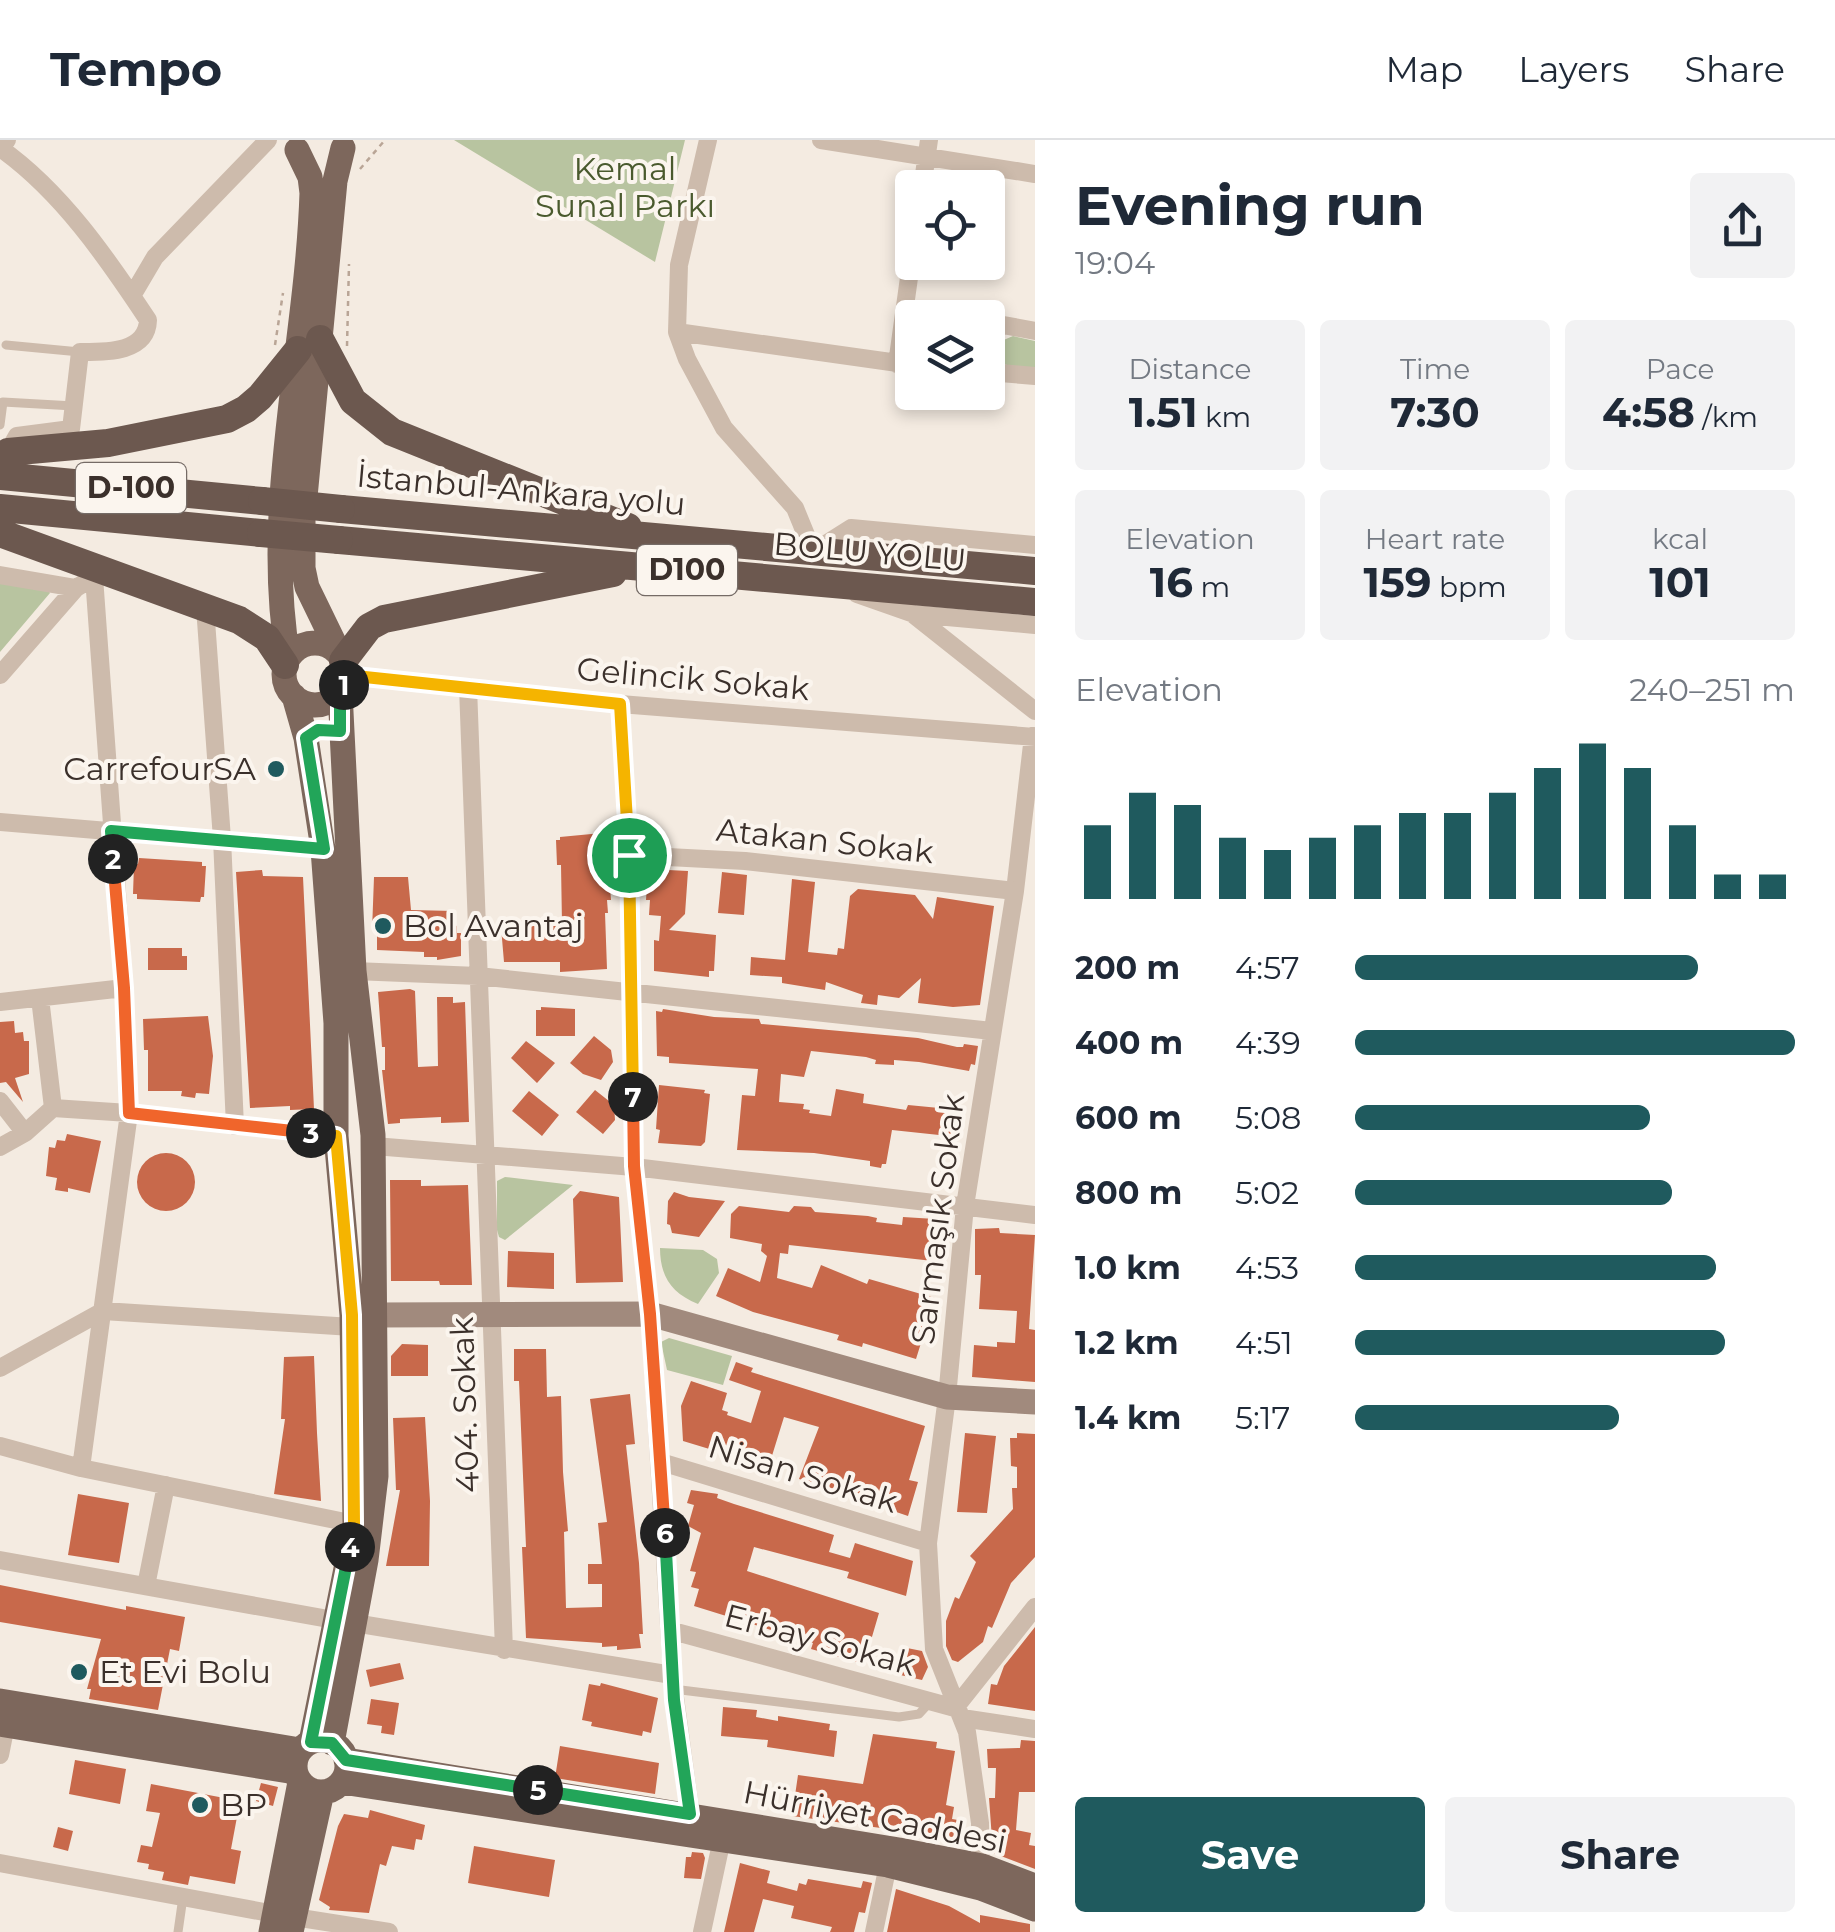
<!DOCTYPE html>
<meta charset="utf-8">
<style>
body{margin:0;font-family:Montserrat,sans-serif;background:#f2f2f3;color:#1f2937;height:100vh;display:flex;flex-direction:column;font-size:38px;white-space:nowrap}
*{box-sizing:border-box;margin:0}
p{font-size:32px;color:#747a83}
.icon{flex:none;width:55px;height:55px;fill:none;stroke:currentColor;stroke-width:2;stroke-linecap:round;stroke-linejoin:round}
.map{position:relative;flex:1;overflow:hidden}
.drawer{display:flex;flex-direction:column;background:#fff;width:800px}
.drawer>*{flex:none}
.controls{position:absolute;left:895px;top:30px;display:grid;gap:20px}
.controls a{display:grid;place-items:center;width:110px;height:110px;border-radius:10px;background:#fff;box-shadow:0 5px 15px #0003;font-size:50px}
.pin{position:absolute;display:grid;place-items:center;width:85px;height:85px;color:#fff;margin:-42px;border:5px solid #fff;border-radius:50%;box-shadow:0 2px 10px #0007}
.km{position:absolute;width:50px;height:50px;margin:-25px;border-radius:50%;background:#222;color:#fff;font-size:28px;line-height:50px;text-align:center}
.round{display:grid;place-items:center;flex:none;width:105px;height:105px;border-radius:10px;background:#f2f2f3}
.overview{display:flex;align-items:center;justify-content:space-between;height:170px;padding:0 40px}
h1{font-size:55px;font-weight:700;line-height:75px}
.figures{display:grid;grid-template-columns:repeat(3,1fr);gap:15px;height:170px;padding:10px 40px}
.figures div{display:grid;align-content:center;border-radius:10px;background:#f2f2f3;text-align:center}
.figures b{font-size:42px;font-weight:700}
.figures small{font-size:28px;font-weight:400}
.figures p{font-size:28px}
.chart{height:280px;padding:20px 40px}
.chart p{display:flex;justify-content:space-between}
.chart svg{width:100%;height:180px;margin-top:10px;stroke:#1f5a5e;stroke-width:6}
.cta{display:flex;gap:20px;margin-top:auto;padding:20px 40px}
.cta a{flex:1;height:115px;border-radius:10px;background:#1f5a5e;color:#fff;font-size:40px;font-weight:700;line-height:115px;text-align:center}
.cta a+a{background:#f2f2f3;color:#1f2937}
ul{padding:0 40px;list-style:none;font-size:32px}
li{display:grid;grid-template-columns:160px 120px 1fr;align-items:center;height:75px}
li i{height:25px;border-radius:12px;background:#1f5a5e}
header{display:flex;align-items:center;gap:60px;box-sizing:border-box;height:140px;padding:0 50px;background:#fff;border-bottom:2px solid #e0e1e3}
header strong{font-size:48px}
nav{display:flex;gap:55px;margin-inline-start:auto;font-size:35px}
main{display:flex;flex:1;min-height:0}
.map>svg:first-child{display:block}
.green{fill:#b8c4a0}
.building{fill:#c8694b}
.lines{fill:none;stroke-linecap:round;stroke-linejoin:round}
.path{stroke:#b9a596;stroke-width:2.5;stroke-dasharray:5 5;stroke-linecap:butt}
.service{stroke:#cdbbac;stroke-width:9}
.minor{stroke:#cdbbac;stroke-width:18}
.secondary{stroke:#a18a7d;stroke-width:25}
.primary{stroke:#7d675c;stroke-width:25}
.trunk{stroke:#6c584f;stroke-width:28}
.trunk-bridge{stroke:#6c584f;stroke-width:28}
.split-1-casing{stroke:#fff;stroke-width:20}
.split-2-casing{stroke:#fff;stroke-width:20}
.split-3-casing{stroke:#fff;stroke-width:20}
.split-4-casing{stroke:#fff;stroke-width:20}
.split-5-casing{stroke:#fff;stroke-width:20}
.split-6-casing{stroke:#fff;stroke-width:20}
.split-7-casing{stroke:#fff;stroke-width:20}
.split-8-casing{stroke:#fff;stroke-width:20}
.split-1{stroke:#f5b400;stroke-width:12}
.split-2{stroke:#22a559;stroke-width:12}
.split-3{stroke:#f0652b;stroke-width:12}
.split-4{stroke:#f5b400;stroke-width:12}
.split-5{stroke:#22a559;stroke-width:12}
.split-6{stroke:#22a559;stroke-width:12}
.split-7{stroke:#f0652b;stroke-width:12}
.split-8{stroke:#f5b400;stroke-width:12}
.poi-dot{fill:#1f5a5e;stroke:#fbf5ee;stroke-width:4}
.labels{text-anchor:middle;stroke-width:8;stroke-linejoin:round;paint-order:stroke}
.shield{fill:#fbf5ee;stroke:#756b66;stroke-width:2.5}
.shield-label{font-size:30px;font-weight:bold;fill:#3b302b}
.park-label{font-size:32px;fill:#4a5a2e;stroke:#fbf5ee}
.street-label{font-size:32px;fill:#3b302b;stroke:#fbf5ee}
.poi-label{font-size:32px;fill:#3b302b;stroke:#fbf5ee;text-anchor:start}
</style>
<header>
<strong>Tempo</strong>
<nav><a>Map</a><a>Layers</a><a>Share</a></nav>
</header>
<main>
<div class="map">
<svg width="1035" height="1792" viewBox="0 0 1035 1792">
<rect width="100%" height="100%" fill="#f4ebe1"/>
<path class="green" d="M454 0H685L655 122Z
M1013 196 1035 201V229L993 223 999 202Z
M0 443 47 448 50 453 0 512Z
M505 1037 573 1045 505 1100 499 1097 497 1090V1041Z
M660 1108 703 1110 717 1119 719 1133 698 1164C671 1153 660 1136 660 1108Z
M669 1198 732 1216 723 1245 667 1230 661 1202Z"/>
<path class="building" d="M602 693V697H606L607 747H610L611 760H607L608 773H605L607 829 560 832V822H504L501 787H505V779L562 784 561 725H557L556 700H560V697Z
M139 718 202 722V726H206L204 757H201L200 762 137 759V754H133L134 725 138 724Z
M648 729 688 731 685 774 669 790 716 795 714 831H709V837L654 831V800L659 801 661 776 649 775 650 760H646Z
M262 730 263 736 303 737 314 969 290 970V966L250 968 236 732Z
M722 732 747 735 744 775 718 773Z
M374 737H408L411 770 454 771V785L457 786V793H461V816L437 820V817H424V812L377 810V791H372Z
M792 739 815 742 808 812 837 815 838 808 844 809 850 756 858 749 915 755 933 779 937 757 994 766 980 865 953 867 918 863 921 838 899 858 878 855 877 865 861 863 863 855 826 842 825 850 782 843V837L750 835 751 817 785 820Z
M148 808H182V816H187V830H148Z
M410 849 415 851 418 927 438 926 437 857H453V863L465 862 469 982 441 983V977L400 979V983L388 984 382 930H385V907H382L378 852Z
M541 867 575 869V896H536V870H541Z
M663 869 714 877 759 879 761 884 918 898 957 907H963L964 904 978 906 975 925 971 924 969 931 919 922 894 920V925L875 924 876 920 866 917 811 911 804 937 781 934 779 962 804 964 803 969 810 970 809 973 831 976 836 949 864 954 863 963 906 970 908 965 960 970V974L963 975 961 992 958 997 892 990 886 1024H882L881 1028 870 1026V1021L814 1013 737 1010 742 955 755 956 758 929 669 923V917L657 916 656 871 662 872Z
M208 876 213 916 209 954 196 953 195 958 181 956 182 951H148V910H144L143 879Z
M14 881 15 893 23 892 24 901H29V934L15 938 23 962 6 942 0 943V882Z
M594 896 611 910 613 922 601 940 583 934 570 923Z
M526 901 555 923 537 943 511 918Z
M659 945 705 950 704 953 710 954 705 1002 701 1006 658 1003 660 990 656 989Z
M595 950 614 965 615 980 603 994 576 972Z
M529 951 559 975 542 996 512 971Z
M67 994 101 1001 90 1053 68 1048V1052L55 1050 57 1038 46 1036 49 1007 55 1008 57 1000 65 1001Z
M137 1042a29 29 0 1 1 58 0a29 29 0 1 1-58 0Z
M390 1040H421V1046L468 1045 472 1145H440L439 1141H391Z
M580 1051 619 1057 623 1142 576 1143 573 1059Z
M674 1052 689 1057 725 1061 699 1097 672 1093 670 1085 667 1084 668 1061Z
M739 1066 789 1072 794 1066 811 1067 815 1072 868 1076 877 1078 876 1082 902 1085 903 1077 935 1079V1085H943V1094L946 1095 942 1122 789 1105 788 1114 780 1113 777 1138 812 1148 821 1125 867 1144 869 1139 935 1158 916 1219 863 1203 862 1207 837 1200 839 1195 753 1172 716 1156 728 1128 760 1142 767 1116 761 1111 762 1104 730 1098 731 1074Z
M999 1088 1000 1093 1035 1095 1029 1189 1035 1190V1242L972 1237 974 1205 997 1207V1202L1015 1203 1017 1171 979 1169 981 1135H975V1089Z
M508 1111 554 1113V1149L507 1147Z
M402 1204 428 1205V1236H391V1216Z
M514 1209H546L547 1257 561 1256 563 1332 568 1391 564 1392 566 1468 602 1467V1444H588V1424H602L598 1383 607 1382 590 1259 630 1254 635 1304 626 1305 639 1423 643 1494H639L641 1508 617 1510V1506L602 1507V1503L526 1498 522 1407H526L519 1241H514Z
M314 1216 317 1293 321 1361 274 1354 285 1279H281L284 1217Z
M736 1222 753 1228 751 1232 925 1286 909 1340 918 1342 908 1376 799 1339 819 1287 784 1277 771 1319 765 1324 717 1308 716 1311 683 1301 681 1266 691 1241 727 1253 722 1270 728 1272 727 1275 751 1283 761 1251 729 1240Z
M425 1277 430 1361 429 1426H386L400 1350H396L393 1278Z
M965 1293 996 1296 987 1373 957 1372Z
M1017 1293 1035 1294V1417L1011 1443 992 1488 988 1486 983 1502 958 1522 952 1520 946 1506V1481L955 1457 959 1459 976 1422 970 1416 1013 1369 1012 1348H1017V1327L1011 1326 1010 1298H1017Z
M691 1350 718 1354 717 1358 734 1364 834 1395 829 1412 850 1418 855 1403 913 1421 906 1456 847 1438 849 1432 754 1407 747 1431 879 1473 864 1524 811 1509 813 1503 694 1466 699 1449 691 1447 696 1432 690 1431 701 1393 688 1386 694 1365 687 1363Z
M78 1354 129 1363 119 1423 68 1415Z
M0 1445 126 1470V1466L185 1477 179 1511 170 1509 158 1570 89 1559 91 1549H87L101 1499 0 1482Z
M1035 1487V1571L988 1564 991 1544 997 1545 1004 1526Z
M902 1507 922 1511 928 1527 922 1540 896 1534Z
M400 1523 404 1539 370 1547 366 1530Z
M601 1543 658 1558 651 1593 643 1591 642 1596 591 1586 592 1582 582 1580 589 1544 600 1546Z
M371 1559 399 1563 394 1595 381 1593 382 1586 367 1584Z
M723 1567 757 1570 756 1577 778 1581V1576L830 1584 829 1590 837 1591 834 1617 767 1607 768 1600 721 1596Z
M873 1594 937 1602 936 1608 955 1611 946 1665 954 1667 952 1679 958 1680 955 1698 792 1676 798 1635 863 1644Z
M1021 1600 1035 1601V1652H1019L1016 1690 1031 1693 1029 1705 1035 1706V1729L993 1713 989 1658H995L996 1628H988L987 1609 1020 1608Z
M560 1606 659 1623 655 1654 555 1638Z
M75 1620 126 1629 120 1664 69 1654Z
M261 1643 278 1647 273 1666 256 1661Z
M151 1644 240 1661 231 1709 241 1711 235 1744 190 1736 188 1745 162 1740 164 1732 148 1729 149 1724 137 1722 141 1705 152 1707 160 1673 146 1671Z
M370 1670 425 1685 422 1700 416 1699 414 1710 392 1706 386 1726 380 1724 369 1773 329 1770 330 1767 319 1760 338 1686 344 1674 368 1678Z
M58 1687 73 1691 68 1711 53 1707Z
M474 1706 555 1720 549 1757 468 1743Z
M692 1712 703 1713 705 1718 701 1739 684 1738 686 1717H691Z
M740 1723 770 1731 767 1743 797 1751 799 1743 806 1745 808 1739 861 1748 863 1741 872 1743 865 1773 859 1772 854 1792H830L832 1787 791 1778 794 1766 763 1759 754 1792H724Z
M896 1749 949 1766 980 1783V1775L1030 1784V1792H887Z"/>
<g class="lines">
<path class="path" d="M360 29 385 0
M275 205 283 153
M347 206 349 124"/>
<path class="service" d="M6 205 80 212
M0 285 3 262 74 266
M673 1549 899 1577 919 1574 931 1561
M178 1792 183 1757"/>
<path class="minor" d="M7 0 0 8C61 51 107 118 148 180 147 213 106 212 80 212L71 289 17 296 8 312
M708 0 679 125 677 192 687 219 724 288 795 368 813 412 851 388 1035 405
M821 0 1035 34
M922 48 929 0
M132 156 155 117 268 0
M677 192 912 225
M988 218 998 184 1035 191
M897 224 912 116
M988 232 1035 236
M0 435 76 448
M94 437 124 848 129 973 81 1328 355 1384
M857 454 914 474 1035 485
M205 467 222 699 235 986
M914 475 1035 571
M0 535 76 448 94 437 97 429
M346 535 620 564 1035 597
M468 547 504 1510
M620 564 629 715 634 1027 650 1174 672 1535 691 1675
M0 682 323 709
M629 715 745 721 1015 751
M354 831 478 836 992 891
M40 858 53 968
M0 862 124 848
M0 961 25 993
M374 1006 634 1027 1035 1075
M0 1007 25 993 53 968 129 973 336 996
M0 1228 103 1171 352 1187
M0 1306 81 1328
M661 1322 928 1403
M0 1420 334 1480
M146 1446 166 1345
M354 1483 672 1535
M669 1490 955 1568
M955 1568 1035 1467
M962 1578 1035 1589
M0 1615 6 1585
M0 1723 275 1774
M981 1736 980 1683 967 1592 934 1509 928 1403 947 1257 965 1066 1015 751 1033 596
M294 1777 389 1792
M702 1792 722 1699
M874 1792 888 1725"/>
<path class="secondary" d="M376 1175 650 1174 947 1257 1035 1262"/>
<path class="primary" d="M284 534a31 31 0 1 1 62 0a31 31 0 1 1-62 0Z
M341 517 307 447 303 428V378L335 41 343 8
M288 518C262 364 307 207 312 53L310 37 297 10
M294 556 306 598 323 709 336 883V996L352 1175 355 1384 311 1602
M0 1561 300 1610
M0 1584 295 1632
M295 1626a26 26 0 1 1 52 0a26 26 0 1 1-52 0Z
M332 1603 366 1420 376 1336 373 995 354 831 340 552
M346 1620 899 1710 982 1726 1035 1746
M342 1642 888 1725 981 1748 1035 1769
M271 1792 300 1642
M291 1792 322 1652"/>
<path class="trunk" d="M320 199 353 261 392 292 628 387
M0 325 8 312 108 303 227 279 246 269 260 257 298 210
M0 336 262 361
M0 368 261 393
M341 369 1035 431
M0 393 239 480 267 498 285 525
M339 400 1035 462
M343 521 369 487 384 479 613 433"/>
<path class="trunk-bridge" d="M262 361 341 369
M261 393 339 400"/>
</g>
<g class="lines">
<g class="split-1-casing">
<path id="split-1" d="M344 545 346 535 620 564 629 715"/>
</g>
<g class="split-2-casing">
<path id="split-2" d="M113 719 111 691 324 709 306 598 318 590 340 591V552L344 545"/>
</g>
<g class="split-3-casing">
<path id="split-3" d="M113 719 124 848 129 973 311 993"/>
</g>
<g class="split-4-casing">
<path id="split-4" d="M311 993 336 996 352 1175 354 1384 350 1407"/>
</g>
<g class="split-5-casing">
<path id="split-5" d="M350 1407 311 1602 332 1603 346 1620 538 1650"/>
</g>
<g class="split-6-casing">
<path id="split-6" d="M538 1650 690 1674 674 1560 665 1393"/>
</g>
<g class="split-7-casing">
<path id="split-7" d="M633 957 634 1026 650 1174 665 1393"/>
</g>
<g class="split-8-casing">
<path id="split-8" d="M629 715 633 957"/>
</g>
<use href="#split-1" class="split-1"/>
<use href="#split-2" class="split-2"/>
<use href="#split-3" class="split-3"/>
<use href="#split-4" class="split-4"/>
<use href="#split-5" class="split-5"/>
<use href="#split-6" class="split-6"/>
<use href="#split-7" class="split-7"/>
<use href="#split-8" class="split-8"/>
</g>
<g class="poi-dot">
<circle cx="276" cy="629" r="10"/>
<circle cx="383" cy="786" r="10"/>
<circle cx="79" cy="1532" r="10"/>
<circle cx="200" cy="1665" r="10"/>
</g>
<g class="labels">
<g class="shield">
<rect x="76" y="323" width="110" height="50" rx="8"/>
<rect x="637" y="405" width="100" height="50" rx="8"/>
</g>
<g class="shield-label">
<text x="131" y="358">D-100</text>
<text x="687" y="440">D100</text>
</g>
<g class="park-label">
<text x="625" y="40">Kemal<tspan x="625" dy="37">Sunal Parkı</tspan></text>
</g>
<g class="street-label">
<text transform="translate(521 350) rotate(5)" y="11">İstanbul-Ankara yolu</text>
<text transform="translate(870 412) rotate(5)" y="11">BOLU YOLU</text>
<text transform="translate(693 539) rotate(5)" y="11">Gelincik Sokak</text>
<text transform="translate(825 701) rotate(6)" y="11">Atakan Sokak</text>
<text transform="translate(938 1079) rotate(-83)" y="11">Sarmaşık Sokak</text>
<text transform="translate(465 1265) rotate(-92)" y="11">404. Sokak</text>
<text transform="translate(803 1334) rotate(17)" y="11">Nisan Sokak</text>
<text transform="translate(820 1500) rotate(15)" y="11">Erbay Sokak</text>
<text transform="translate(875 1677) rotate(11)" y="11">Hürriyet Caddesi</text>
</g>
<g class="poi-label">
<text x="256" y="640" text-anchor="end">CarrefourSA</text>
<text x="403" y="797">Bol Avantaj</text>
<text x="99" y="1543">Et Evi Bolu</text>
<text x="220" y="1676">BP</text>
</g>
</g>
</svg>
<div class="controls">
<a><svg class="icon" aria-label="locate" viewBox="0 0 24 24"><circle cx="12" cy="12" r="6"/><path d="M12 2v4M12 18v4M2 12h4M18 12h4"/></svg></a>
<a><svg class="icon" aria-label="layers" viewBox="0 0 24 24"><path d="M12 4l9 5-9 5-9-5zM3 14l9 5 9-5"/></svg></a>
</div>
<div class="pin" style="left:629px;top:715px;background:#1e9e55"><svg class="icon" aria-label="arrive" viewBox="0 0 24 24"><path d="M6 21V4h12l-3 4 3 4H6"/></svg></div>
<b class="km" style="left:344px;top:545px">1</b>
<b class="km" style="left:113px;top:719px">2</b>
<b class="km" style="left:311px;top:993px">3</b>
<b class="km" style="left:350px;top:1407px">4</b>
<b class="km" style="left:538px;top:1650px">5</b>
<b class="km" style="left:665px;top:1393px">6</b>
<b class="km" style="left:633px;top:957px">7</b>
</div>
<section class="drawer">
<div class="overview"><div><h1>Evening run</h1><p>19:04</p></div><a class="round"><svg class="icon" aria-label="share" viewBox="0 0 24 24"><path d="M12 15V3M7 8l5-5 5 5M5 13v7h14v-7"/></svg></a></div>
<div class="figures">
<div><p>Distance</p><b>1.51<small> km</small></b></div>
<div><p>Time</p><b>7:30</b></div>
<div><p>Pace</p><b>4:58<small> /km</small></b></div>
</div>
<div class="figures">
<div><p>Elevation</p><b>16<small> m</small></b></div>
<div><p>Heart rate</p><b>159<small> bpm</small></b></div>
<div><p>kcal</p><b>101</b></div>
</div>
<div class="chart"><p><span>Elevation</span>240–251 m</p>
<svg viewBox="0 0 160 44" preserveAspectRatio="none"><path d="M5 44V26M15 44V18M25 44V21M35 44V29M45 44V32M55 44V29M65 44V26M75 44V23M85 44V23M95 44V18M105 44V12M115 44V6M125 44V12M135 44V26M145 44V38M155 44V38"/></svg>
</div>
<ul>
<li><b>200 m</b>4:57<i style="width:78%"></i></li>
<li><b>400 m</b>4:39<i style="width:100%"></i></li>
<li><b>600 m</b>5:08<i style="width:67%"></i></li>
<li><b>800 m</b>5:02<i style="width:72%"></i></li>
<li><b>1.0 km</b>4:53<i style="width:82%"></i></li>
<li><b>1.2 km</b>4:51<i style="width:84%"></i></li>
<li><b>1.4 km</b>5:17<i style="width:60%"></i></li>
</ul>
<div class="cta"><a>Save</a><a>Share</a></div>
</section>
</main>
